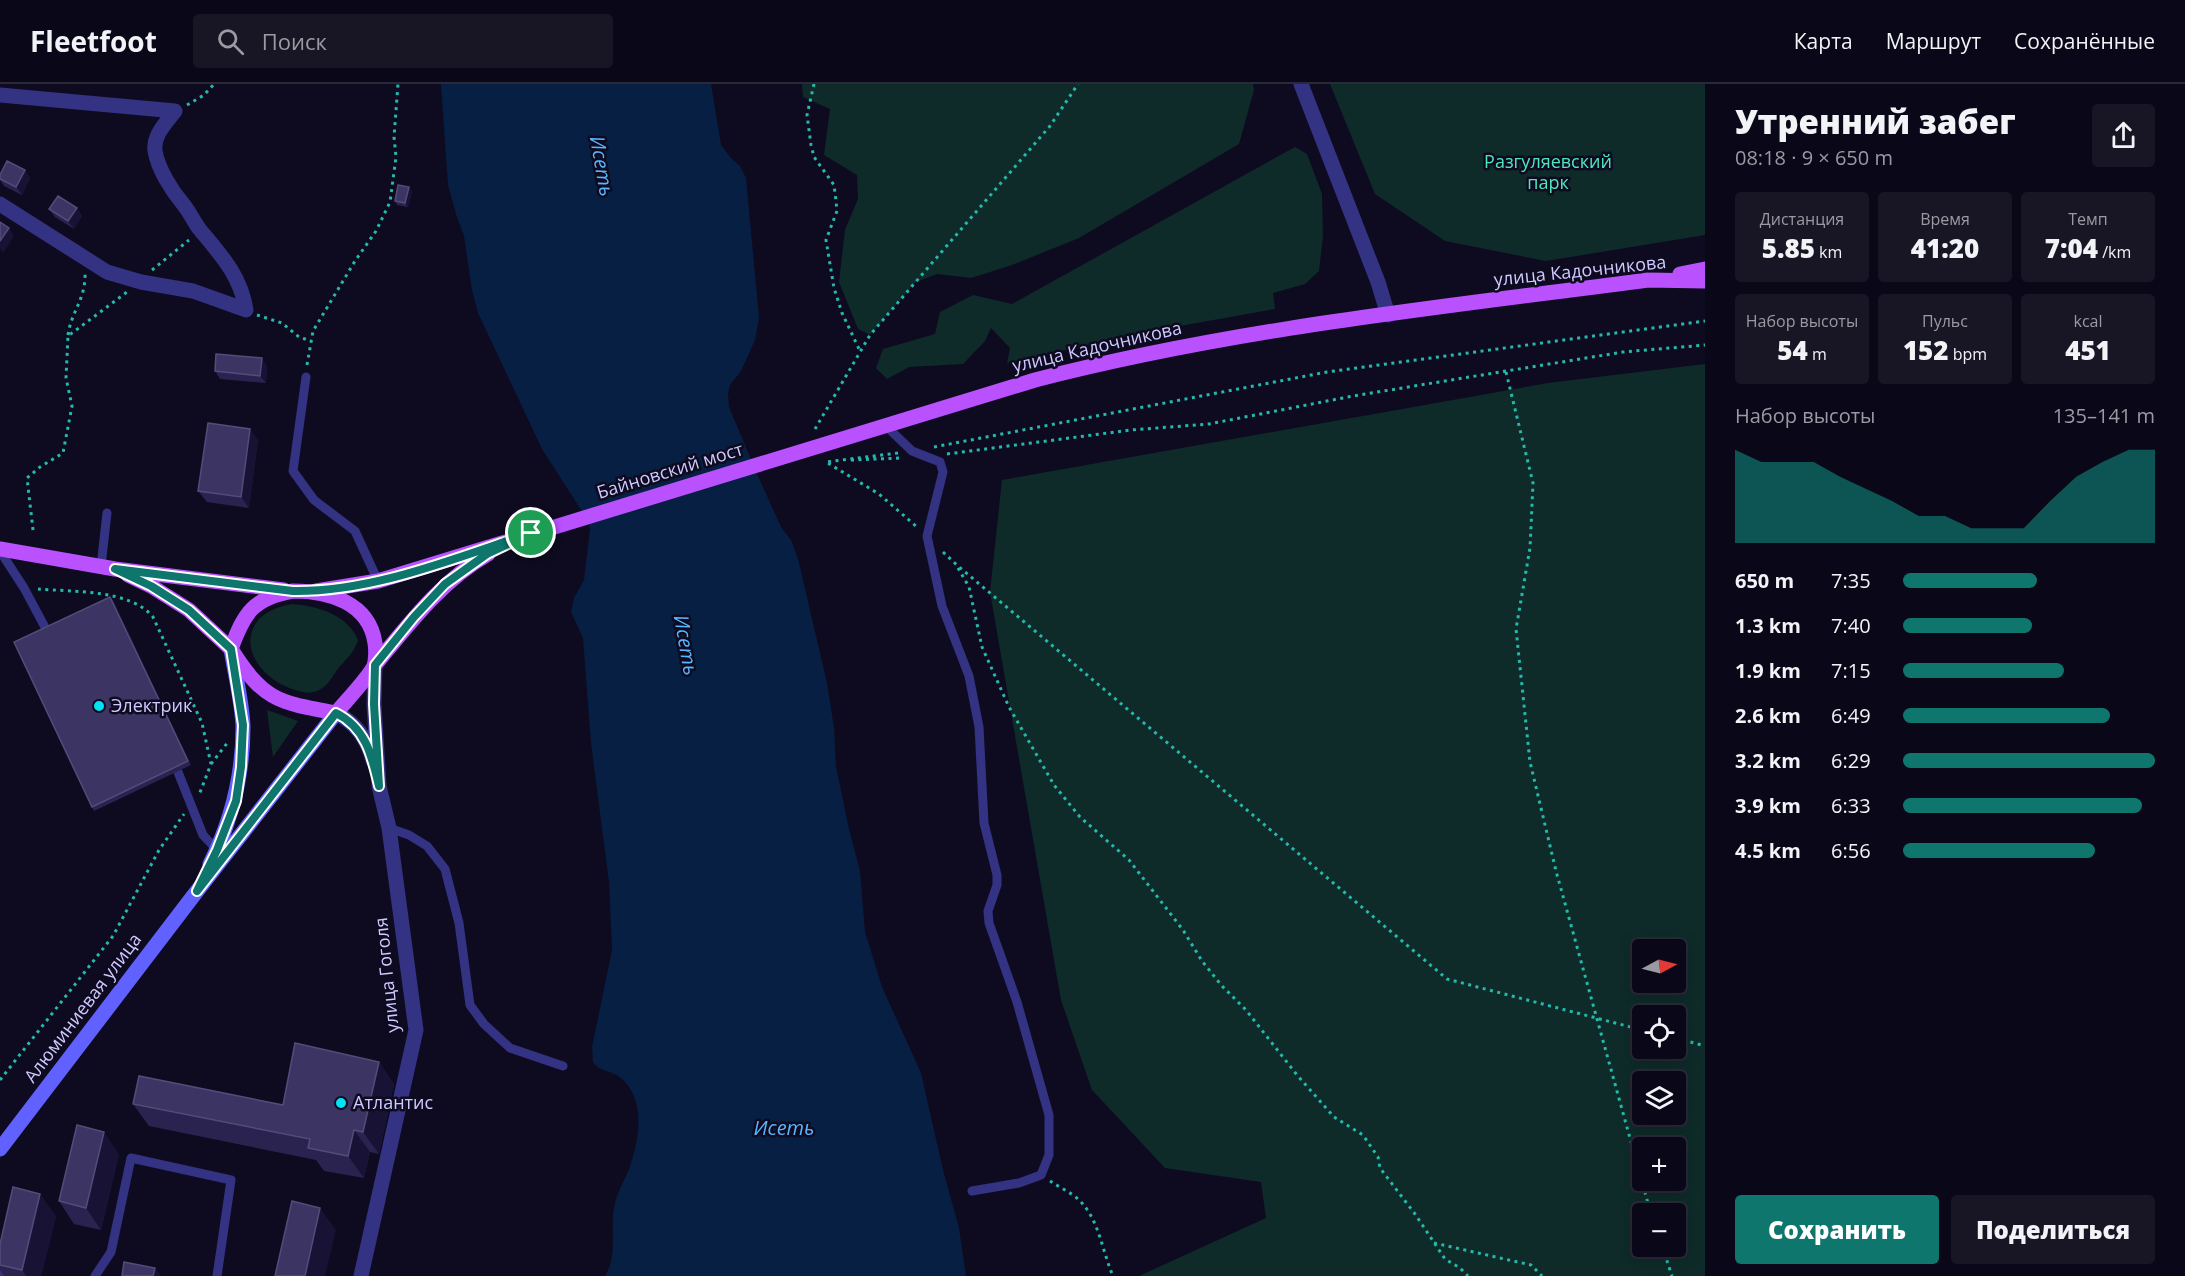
<!DOCTYPE html>
<html lang="ru">
<meta charset="utf-8">
<style>
body{margin:0;font-family:"Open Sans",sans-serif;background:#181625;color:#f1f3f6;height:100vh;display:flex;flex-direction:column;font-size:22px;white-space:nowrap}
*{box-sizing:border-box;margin:0}
p{font-size:20px;color:#999aa2}
.icon{flex:none;width:33px;height:33px;fill:none;stroke:currentColor;stroke-width:2;stroke-linecap:round;stroke-linejoin:round}
.map{position:relative;flex:1;overflow:hidden}
.panel{display:flex;flex-direction:column;background:#0a0818;width:480px}
.panel>*{flex:none}
.needle{width:39px;rotate:83deg}
.tools{position:absolute;left:1632px;top:855px;display:grid;gap:12px}
.tools a{display:grid;place-items:center;width:54px;height:54px;border-radius:6px;background:#0a0818;box-shadow:0 3px 15px #0003,0 0 0 2px #2a2937;font-size:30px}
.pin{position:absolute;display:grid;place-items:center;width:51px;height:51px;color:#fff;margin:-26px;border:3px solid #fff;border-radius:50%;box-shadow:0 2px 6px #0007}
.round{display:grid;place-items:center;flex:none;width:63px;height:63px;border-radius:6px;background:#181625}
.head{display:flex;align-items:center;justify-content:space-between;height:102px;padding:0 30px}
h1{font-size:33px;font-weight:800;line-height:45px}
.figures{display:grid;grid-template-columns:repeat(3,1fr);gap:9px;height:102px;padding:6px 30px}
.figures div{display:grid;align-content:center;border-radius:6px;background:#181625;text-align:center}
.figures b{font-size:26px;font-weight:800}
.figures small{font-size:16px;font-weight:400}
.figures p{font-size:16px}
.chart{height:168px;padding:12px 30px}
.chart p{display:flex;justify-content:space-between}
.chart svg{width:100%;height:108px;margin-top:6px;fill:#0f766e;opacity:.7}
.action{display:flex;gap:12px;margin-top:auto;padding:12px 30px}
.action a{flex:1;height:69px;border-radius:6px;background:#0f766e;color:#fff;font-size:24px;font-weight:800;line-height:69px;text-align:center}
.action a+a{background:#181625;color:#f1f3f6}
ul{padding:0 30px;list-style:none;font-size:20px}
li{display:grid;grid-template-columns:96px 72px 1fr;align-items:center;height:45px}
li i{height:15px;border-radius:8px;background:#0f766e}
header{display:flex;align-items:center;gap:36px;box-sizing:border-box;height:84px;padding:0 30px;background:#0a0818;border-bottom:2px solid #2a2937}
header strong{font-size:28px}
nav{display:flex;gap:33px;margin-inline-start:auto;font-size:21px}
.search{width:420px;height:54px;background:#181625;display:flex;align-items:center;gap:15px;box-sizing:border-box;padding:0 21px;border-radius:6px;color:#999aa2;font-size:22px}
main{display:flex;flex:1;min-height:0}
.map>svg:first-child{display:block}
.green{fill:#0e2b29;fill-rule:evenodd}
.water{fill:#071f43}
.lines{fill:none;stroke-linecap:round;stroke-linejoin:round}
.path{stroke:#24b9ac;stroke-width:3;stroke-dasharray:3 4.5;stroke-linecap:butt}
.service{stroke:#333283;stroke-width:9}
.minor{stroke:#333283;stroke-width:15}
.secondary{stroke:#6161ff;stroke-width:15}
.primary{stroke:#ba51ff;stroke-width:15}
.wall{fill:#2a2350}
.shaded-wall{fill:#181235}
.building{fill:#3c3563;stroke:#534c7b;stroke-width:1.5}
.route-casing{stroke:#fff;stroke-width:12}
.route{stroke:#0f766e;stroke-width:8}
.poi-dot{fill:#00e3f5;stroke:#0e0b20;stroke-width:2}
.labels{text-anchor:middle;stroke-width:5;stroke-linejoin:round;paint-order:stroke}
.park-label{font-size:18px;fill:#4ee7bd;stroke:#0e0b20}
.street-label{font-size:18px;fill:#cfcaff;stroke:#0e0b20}
.poi-label{font-size:18px;fill:#cfcaff;stroke:#0e0b20;text-anchor:start}
.water-label{font-size:20px;font-style:italic;fill:#58b6ff;stroke:#0e0b20}
</style>
<header>
<strong>Fleetfoot</strong>
<div class="search"><svg class="icon" aria-label="search" viewBox="0 0 24 24"><circle cx="10" cy="10" r="6"/><path d="M15 15l6 6"/></svg>Поиск</div>
<nav><a>Карта</a><a>Маршрут</a><a>Сохранённые</a></nav>
</header>
<main>
<div class="map">
<svg width="1705" height="1192" viewBox="0 0 1705 1192">
<rect width="100%" height="100%" fill="#0e0b20"/>
<path class="green" d="M802 0H1253L1254 6 1239 60 1079 154 1012 181 971 194 937 190 916 198 870 251 858 245 839 198 845 146 858 115 857 91 824 71 830 25 803 13Z
M1330 0H1705V151L1546 177 1445 157 1375 110Z
M1295 63 1307 70 1322 110 1323 152 1319 187 1305 200 1273 209 1275 225 1141 249 1007 279 1010 264 991 244 985 257 963 280 909 283 887 295 876 284 883 265 935 250 940 228 973 211 1012 220Z
M1705 280V1192H1139L1266 1134 1261 1098 1165 1084 1092 1006 1061 916 990 508 1002 396 1548 299ZM1642 866H1676V898H1642ZM1642 932H1676V964H1642ZM1642 998H1676V1030H1642ZM1642 1064H1676V1096H1642ZM1642 1130H1676V1162H1642Z
M292 520C317 522 347 530 358 556 355 568 344 577 337 586 332 593 327 603 319 606 310 611 301 608 292 605 241 586 232 530 292 520Z
M267 626 298 637 273 673Z"/>
<path class="water" d="M441 0H711L721 61 730 73 740 82 746 94 759 234 755 256 741 287 730 301 728 309 729 323 758 392 781 443 791 456 798 475 827 599 834 644 836 683 849 745 860 787 865 848 882 903 921 989 943 1086 959 1144 966 1192H605C618 1171 610 1147 614 1124 616 1110 624 1098 629 1085 639 1056 647 1017 621 994 614 988 603 987 596 982L593 978 592 963 612 866 609 798 591 659 583 554 571 528 574 514 584 496 590 445 587 435 542 365 478 229 472 206 464 152 456 130 448 101Z"/>
<g class="lines">
<path class="path" d="M814 0 807 31 811 61 814 73 834 101 836 117 837 127 826 156 834 204 842 229 860 267
M187 21 204 11 214 0
M152 186 189 156
M257 231 282 239 299 253 311 257
M68 251C71 228 86 215 85 189
M307 281 313 247 355 177 376 147 390 118 396 73 394 53 398 0
M1506 288 1533 399 1530 464 1516 545 1530 678 1556 787 1651 1130
M815 345 870 251 1050 42 1078 0
M934 363 1327 288 1705 237
M898 369 826 378 879 410 917 443
M947 370 1131 346 1209 340 1353 312 1623 268 1705 261
M851 376 902 374
M33 446 27 394 40 383 63 369 72 322 66 294 68 252 127 208
M943 468 958 482 1447 895 1642 946
M958 484 969 503 982 563 1009 623 1054 701 1080 733 1129 776 1183 846 1202 877 1222 902 1246 926 1297 991 1334 1033 1363 1051 1378 1073 1380 1084 1415 1130 1445 1175 1460 1184 1468 1192
M38 505C72 508 130 505 153 533L202 639 211 680 199 711
M211 680 228 658
M1676 954 1705 962
M0 996 113 852 159 766 184 730
M1050 1097C1059 1103 1070 1108 1078 1115 1099 1134 1102 1167 1113 1192
M1434 1159 1531 1181 1542 1192
M1662 1162 1672 1192"/>
<path class="service" d="M306 293 293 387 314 416 355 447 378 497
M885 341 912 367 940 378 943 388 927 452 942 522 969 592 979 643 984 739 997 791V801L988 827 989 839 1017 918 1049 1031V1071L1041 1091 1019 1099 972 1107
M0 467 24 504 47 547
M101 482 107 429
M178 688 203 751 217 766
M389 744 409 751 427 762 445 785 459 839 470 921 484 940 510 964 563 982
M0 1170 4 1176 1 1192
M95 1192 111 1168 131 1074 231 1096 217 1192"/>
<path class="minor" d="M1301 0 1378 198 1388 231
M0 11 175 27
M0 120 107 188 141 198 193 207 246 226C241 193 222 172 201 147 194 139 190 128 183 120 172 107 158 85 155 67 153 51 166 39 175 27
M336 629C356 639 368 656 373 677
M361 1192 416 946 389 744 379 702 374 620 375 581"/>
<path class="secondary" d="M210 780C232 736 243 692 243 643 242 617 235 590 231 565
M0 1065 197 807 336 629"/>
<path class="primary" d="M1680 190 1705 185
M0 465 115 485 284 506
M128 491 151 502 189 526 231 565
M293 507C328 507 369 518 375 559 376 565 376 576 374 582 368 594 346 617 336 629 277 618 264 617 231 565 244 529 253 514 293 507Z
M316 507 378 497 414 486 1035 296C1236 244 1443 223 1648 196L1705 197
M375 581C409 540 441 497 488 470"/>
</g>
<path class="wall" d="M25 86 30 94 22 111 4 102 0 96V91Z
M412 107 408 123 397 121 395 117Z
M77 124 82 132 74 145 55 133 49 125Z
M267 282 266 299 220 295 215 287Z
M258 356 249 424 207 418 198 407Z
M110 513 113 516 191 681 94 727 92 723Z
M379 978 394 1000 379 1070 370 1068 364 1094 324 1087 316 1076 149 1042 133 1020 283 1021Z
M119 1070 101 1146 74 1140 59 1117Z
M56 1132 41 1192H4L0 1186V1160Z"/>
<path class="shaded-wall" d="M25 86 30 94 22 111 16 103Z
M409 103 412 107 408 123 405 119Z
M77 124 82 132 74 145 68 137Z
M9 144 14 152 3 169 0 164V157Z
M262 274 267 282 266 299 260 292Z
M250 345 258 356 249 424 241 413Z
M110 513 113 516 191 681 188 677Z
M379 978 394 1000 379 1070 363 1048Z
M354 1046 370 1068 364 1094 348 1072Z
M104 1048 119 1070 101 1146 86 1124Z
M40 1110 56 1132 41 1192H26L22 1186Z
M320 1124 336 1146 325 1192H305Z
M155 1184 161 1192H153Z"/>
<path class="building" d="M7 77 25 86 16 103 0 95V91Z
M398 101 409 103 405 119 395 117Z
M58 112 77 124 68 137 49 125Z
M0 138 9 144 0 157Z
M216 270 262 274 260 292 215 287Z
M208 339 250 345 241 413 198 407Z
M110 513 188 677 92 723 14 558Z
M295 959 379 978 363 1048 354 1046 348 1072 308 1064 310 1055 133 1020 139 992 283 1021Z
M77 1041 104 1048 86 1124 59 1117Z
M13 1103 40 1110 22 1186 0 1181V1160Z
M292 1117 320 1124 305 1192H275Z
M124 1178 155 1184 153 1192H122Z"/>
<g class="lines">
<g class="route-casing">
<path id="route" d="M531 449 487 470 445 500 414 533 375 581 374 620 379 702C372 672 366 644 336 629L197 807 217 766 236 717 241 683 243 641 231 565 189 526 151 502 115 485 293 507C374 508 455 474 531 449Z"/>
</g>
<use href="#route" class="route"/>
</g>
<g class="poi-dot">
<circle cx="99" cy="622" r="6"/>
<circle cx="341" cy="1019" r="6"/>
</g>
<g class="labels">
<g class="park-label">
<text x="1548" y="84">Разгуляевский<tspan x="1548" dy="21">парк</tspan></text>
</g>
<g class="street-label">
<text transform="translate(1580 187) rotate(-6)" y="6">улица Кадочникова</text>
<text transform="translate(1097 263) rotate(-13)" y="6">улица Кадочникова</text>
<text transform="translate(670 387) rotate(-17)" y="6">Байновский мост</text>
<text transform="translate(387 891) rotate(-96)" y="6">улица Гоголя</text>
<text transform="translate(83 924) rotate(-53)" y="6">Алюминиевая улица</text>
</g>
<g class="poi-label">
<text x="111" y="628">Электрик</text>
<text x="353" y="1025">Атлантис</text>
</g>
<g class="water-label">
<text transform="translate(602 82) rotate(80)" y="7">Исеть</text>
<text transform="translate(686 561) rotate(80)" y="7">Исеть</text>
<text x="784" y="1051">Исеть</text>
</g>
</g>
</svg>
<div class="tools">
<a><svg class="needle" viewBox="-14 -14 28 28"><path d="M0-13l5 13h-10z" fill="#e53935"/><path d="M0 13l5-13h-10z" fill="#999aa2"/></svg></a>
<a><svg class="icon" aria-label="locate" viewBox="0 0 24 24"><circle cx="12" cy="12" r="6"/><path d="M12 2v4M12 18v4M2 12h4M18 12h4"/></svg></a>
<a><svg class="icon" aria-label="layers" viewBox="0 0 24 24"><path d="M12 4l9 5-9 5-9-5zM3 14l9 5 9-5"/></svg></a>
<a>+</a>
<a>−</a>
</div>
<div class="pin" style="left:531px;top:449px;background:#1e9e55"><svg class="icon" aria-label="arrive" viewBox="0 0 24 24"><path d="M6 21V4h12l-3 4 3 4H6"/></svg></div>
</div>
<section class="panel">
<div class="head"><div><h1>Утренний забег</h1><p>08:18 · 9 × 650 m</p></div><a class="round"><svg class="icon" aria-label="share" viewBox="0 0 24 24"><path d="M12 15V3M7 8l5-5 5 5M5 13v7h14v-7"/></svg></a></div>
<div class="figures">
<div><p>Дистанция</p><b>5.85<small> km</small></b></div>
<div><p>Время</p><b>41:20</b></div>
<div><p>Темп</p><b>7:04<small> /km</small></b></div>
</div>
<div class="figures">
<div><p>Набор высоты</p><b>54<small> m</small></b></div>
<div><p>Пульс</p><b>152<small> bpm</small></b></div>
<div><p>kcal</p><b>451</b></div>
</div>
<div class="chart"><p><span>Набор высоты</span>135–141 m</p>
<svg viewBox="0 0 160 44" preserveAspectRatio="none"><path d="M0 44V6L10 11L20 11L30 11L40 17L50 22L60 27L70 33L80 33L90 38L100 38L110 38L120 27L130 17L140 11L150 6L160 6V44z"/></svg>
</div>
<ul>
<li><b>650 m</b>7:35<i style="width:53%"></i></li>
<li><b>1.3 km</b>7:40<i style="width:51%"></i></li>
<li><b>1.9 km</b>7:15<i style="width:64%"></i></li>
<li><b>2.6 km</b>6:49<i style="width:82%"></i></li>
<li><b>3.2 km</b>6:29<i style="width:100%"></i></li>
<li><b>3.9 km</b>6:33<i style="width:95%"></i></li>
<li><b>4.5 km</b>6:56<i style="width:76%"></i></li>
</ul>
<div class="action"><a>Сохранить</a><a>Поделиться</a></div>
</section>
</main>
